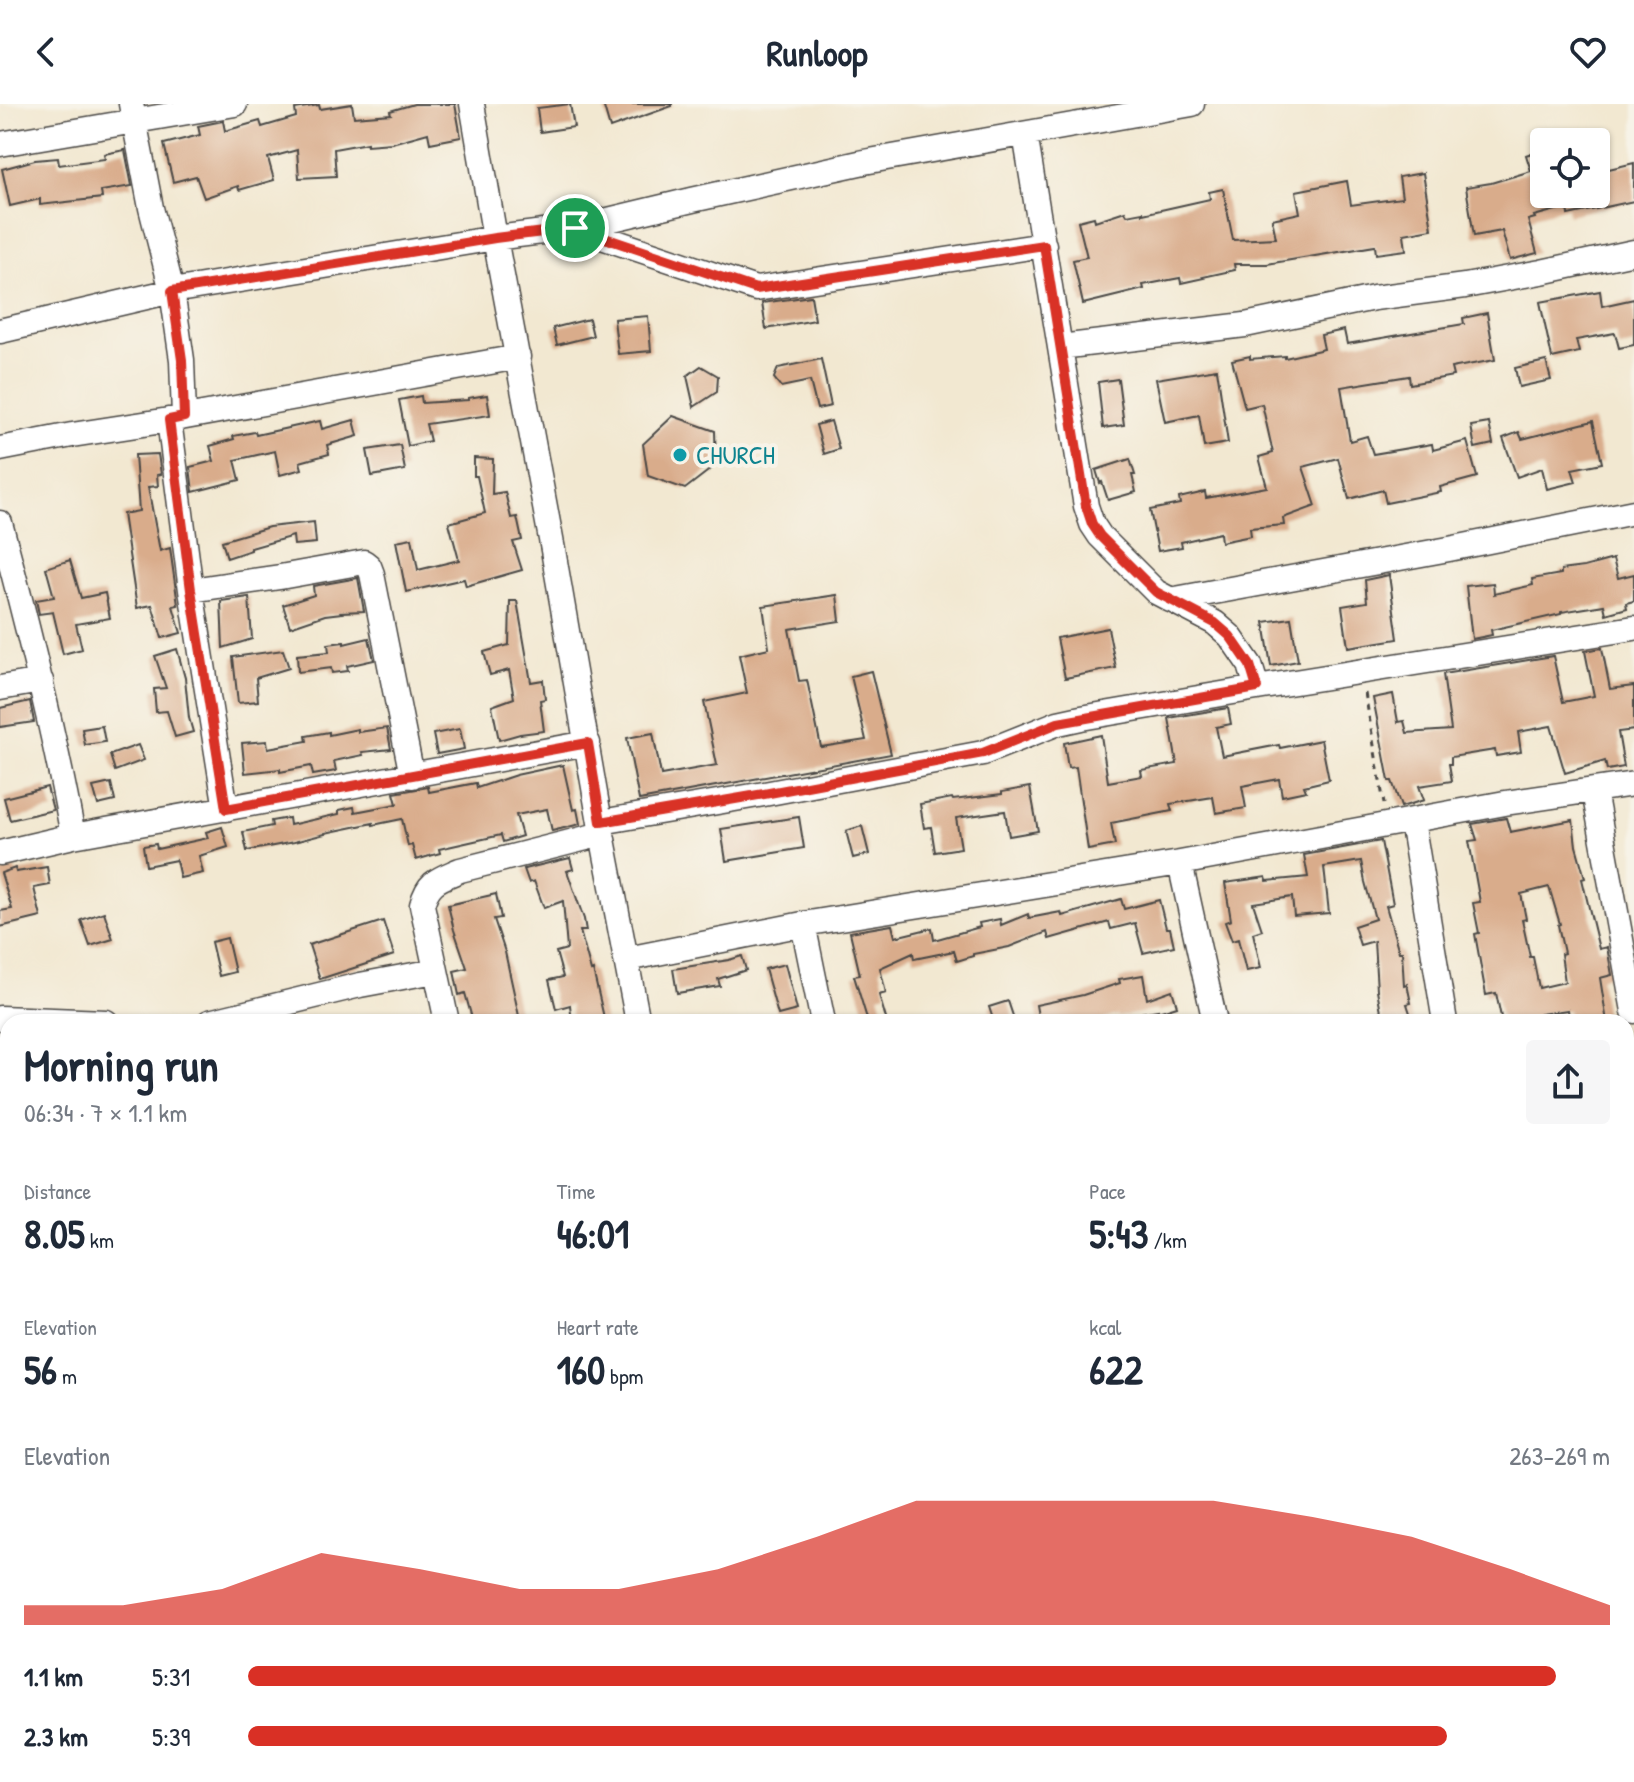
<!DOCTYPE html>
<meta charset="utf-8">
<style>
body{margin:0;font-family:"Patrick Hand",sans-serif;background:#f6f6f7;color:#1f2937;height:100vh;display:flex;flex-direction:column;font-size:30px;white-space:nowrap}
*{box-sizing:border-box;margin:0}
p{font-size:26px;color:#747a83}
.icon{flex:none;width:44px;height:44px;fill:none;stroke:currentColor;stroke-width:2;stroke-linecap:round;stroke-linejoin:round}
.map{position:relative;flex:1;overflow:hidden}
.sheet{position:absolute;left:0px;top:910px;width:1634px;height:768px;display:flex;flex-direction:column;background:#fff;border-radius:24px 24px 0 0;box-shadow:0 2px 6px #0004}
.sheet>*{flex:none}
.fabs{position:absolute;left:1530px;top:24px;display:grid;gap:16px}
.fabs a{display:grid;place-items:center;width:80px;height:80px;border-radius:8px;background:#fff;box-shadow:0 2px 6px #0004;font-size:40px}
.pin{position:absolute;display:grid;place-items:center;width:68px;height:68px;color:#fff;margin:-34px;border:4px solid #fff;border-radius:50%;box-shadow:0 2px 8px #0007}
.round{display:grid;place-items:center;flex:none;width:84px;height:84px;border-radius:8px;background:#f6f6f7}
.headline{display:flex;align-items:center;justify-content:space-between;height:136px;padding:0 24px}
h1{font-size:44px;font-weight:800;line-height:60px}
.stats{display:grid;grid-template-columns:repeat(3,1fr);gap:12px;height:136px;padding:8px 24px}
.stats div{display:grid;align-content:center}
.stats b{font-size:40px;font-weight:800}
.stats small{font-size:22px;font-weight:400}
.stats p{font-size:22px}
.chart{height:224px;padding:16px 24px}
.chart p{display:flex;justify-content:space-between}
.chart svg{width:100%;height:144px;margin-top:8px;fill:#d93025;opacity:.7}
ul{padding:0 24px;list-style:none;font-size:26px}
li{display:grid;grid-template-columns:128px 96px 1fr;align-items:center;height:60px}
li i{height:20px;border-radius:10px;background:#d93025}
header{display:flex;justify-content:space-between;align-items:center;height:104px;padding:0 24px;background:#fff;font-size:36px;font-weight:800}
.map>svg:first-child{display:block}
.building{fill:#d9ac8b;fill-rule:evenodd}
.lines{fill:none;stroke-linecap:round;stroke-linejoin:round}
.minor-casing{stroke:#494744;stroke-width:27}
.path{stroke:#494744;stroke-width:3;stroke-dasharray:6 6;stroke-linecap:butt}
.minor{stroke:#fff;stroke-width:24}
.route-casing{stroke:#fff;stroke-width:16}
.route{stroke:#d93025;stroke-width:10}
.culture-dot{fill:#0f9aa8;stroke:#f7f3e8;stroke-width:3}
.labels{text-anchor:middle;stroke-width:8;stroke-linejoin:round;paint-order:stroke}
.culture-label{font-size:26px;fill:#0d838f;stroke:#f7f3e8;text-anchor:start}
</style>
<header><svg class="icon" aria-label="back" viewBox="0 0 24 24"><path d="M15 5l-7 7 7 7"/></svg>Runloop<svg class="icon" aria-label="heart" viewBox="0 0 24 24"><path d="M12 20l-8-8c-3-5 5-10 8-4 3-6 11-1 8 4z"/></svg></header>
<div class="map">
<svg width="1634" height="1678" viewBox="0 0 1634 1678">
<rect width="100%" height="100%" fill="#f7f3e8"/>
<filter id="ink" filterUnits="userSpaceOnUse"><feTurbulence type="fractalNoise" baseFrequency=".0125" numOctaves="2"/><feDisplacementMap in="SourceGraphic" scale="16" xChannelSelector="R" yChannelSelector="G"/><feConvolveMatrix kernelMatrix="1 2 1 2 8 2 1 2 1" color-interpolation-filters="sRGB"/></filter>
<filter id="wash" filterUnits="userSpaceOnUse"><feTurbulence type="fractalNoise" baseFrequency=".006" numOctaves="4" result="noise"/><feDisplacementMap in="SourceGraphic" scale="32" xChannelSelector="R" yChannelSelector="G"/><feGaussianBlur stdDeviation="1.8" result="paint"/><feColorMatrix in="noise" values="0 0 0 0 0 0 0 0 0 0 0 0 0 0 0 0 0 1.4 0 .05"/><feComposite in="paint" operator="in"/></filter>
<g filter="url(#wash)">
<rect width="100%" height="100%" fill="#f2e8d1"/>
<g id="blocks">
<path class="building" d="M352 0 354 13 391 10 390 7 414 0H455L461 33 430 39 428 29 392 39 367 41V39L334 45 336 72 299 74 297 46 268 54 274 76 239 86 238 82 204 94 196 72 173 78 164 40 200 31 198 22 223 17 225 27 260 17 262 23 296 13 295 5 319 1 320 5Z
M570 0 574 23 540 28 537 4Z
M603 0H672V2L610 24Z
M1544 45V90H1596V68L1634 59V97L1568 111 1567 103 1534 112 1535 114 1528 116 1537 149 1510 156 1502 127 1474 132 1466 83 1491 79 1531 67 1526 51Z
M125 46 132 82 101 87 102 94 40 101V95L10 102 2 65 35 56 58 54 59 61 105 55 104 50Z
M1423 69 1432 125 1404 130 1406 146 1376 150 1375 142 1267 160H1234L1235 166 1203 173 1204 174 1181 179 1180 174 1143 181 1144 185 1083 200 1073 156 1087 153 1078 117 1094 113 1095 117 1125 107 1127 111 1143 108V110L1210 95 1209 88 1223 85 1233 136 1276 134 1272 115 1300 109 1296 87 1347 77 1351 101 1402 94 1399 73Z
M1600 187 1602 202 1634 195V241L1619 244 1615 229 1576 236 1579 248 1552 254 1540 198Z
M811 192 815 216 766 225 762 199Z
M1487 209 1495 256 1451 264 1453 272 1410 280 1409 272 1341 283 1350 337 1367 332 1373 350 1432 340 1433 346 1467 337 1477 373 1440 383 1441 388 1386 399 1383 386 1349 395 1338 354 1303 363 1316 402 1283 414 1284 421 1250 424 1251 432 1221 438 1220 429 1181 438 1182 443 1158 447 1150 406 1180 400 1179 394 1205 388 1206 394 1267 383 1259 353 1273 349 1262 300 1245 304 1232 256 1250 252V255L1285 252V254L1324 245 1321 231 1344 226 1347 240 1464 220 1463 214Z
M648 212 651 247 618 250 614 215Z
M589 215 593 232 557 241 553 224Z
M821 255 831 302 817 305 810 277 781 283 774 274 778 264Z
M1546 257 1551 276 1519 283 1515 264Z
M701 262 718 272 717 288 694 303 687 272Z
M1217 265 1228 339 1204 343 1199 311 1165 318 1156 275Z
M1118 275 1124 321 1103 324 1098 278Z
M487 291 490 311 426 320 430 337 408 342 399 296 421 292 422 299 468 296V294Z
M673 312 715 327 716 361 685 385 648 372 643 340Z
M354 316 358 332 327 341 329 350 300 358 302 365 280 371 275 347 235 356 240 376 193 388 190 363 214 357 210 342 234 335 233 332 255 328 256 331 320 317 322 325Z
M831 317 839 345 824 350 816 321Z
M1593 317 1602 359 1572 365 1576 378 1547 385 1542 364 1517 373 1503 334 1519 328 1522 335Z
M1489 319 1493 340 1475 344 1471 322Z
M400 341 405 366 372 372 367 346Z
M158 350 161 370 157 371 158 382 148 383 160 447 170 444 178 501 173 502 181 529 162 534 152 501 137 504 123 410 139 407 135 351Z
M474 354 493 355 492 390 505 388 511 414 517 413 522 436 513 438 522 466 466 482 464 475 406 488 396 437 412 434 418 466 459 456 449 419 485 409 477 372H474Z
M1130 355 1135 371H1132L1136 388 1108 396 1102 378 1100 379 1096 366Z
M314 418 316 439 294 441 293 432 251 444V446L227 454 222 437 269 423Z
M1613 455 1618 474 1634 470V497L1626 499 1627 504 1606 510 1604 501 1561 508V510L1491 526 1492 531 1472 535 1466 482 1493 479 1494 490 1533 481 1532 475 1561 470V466L1584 463Z
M70 456 81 494 105 489 110 514 76 520 82 545 63 550 53 508 39 510 36 496 54 493 46 464Z
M1389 471 1398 535 1348 543 1342 502 1367 498 1365 476Z
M358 474 364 507 341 508 342 509 325 511 290 523 283 501 314 491 313 482Z
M837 491 840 517 789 525 799 577 807 576 821 643 866 636 851 572 871 567 891 650 639 696 627 634 653 629 661 671 717 661 704 598 747 589 739 551 769 544 763 502Z
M249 493 252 535 223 544 221 497Z
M510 497H517L531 578 543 576 545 595 540 596 544 627 520 630 499 636 492 602 514 594 509 566 490 571 484 548 509 541Z
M1291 514 1298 557 1271 562 1264 518Z
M1108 524 1116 564 1065 574 1057 534Z
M369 534 374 556 347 562 348 567 332 569 331 564 298 568 297 551 329 548 328 540 344 538V540Z
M1602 544 1610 585 1634 582V626L1618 628 1624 663 1607 666 1605 657 1565 669 1551 622 1518 628 1521 648 1496 652 1495 646 1451 653V660H1449L1452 677 1419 682 1424 696 1401 703 1392 677H1389L1373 594 1393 590 1398 618 1404 617 1407 629 1451 626 1443 570 1553 552 1563 598 1594 592 1585 547Z
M177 545 185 574 189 614 193 628 175 633 167 607 156 608 154 585 166 584 155 552Z
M283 546 289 564 256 574 258 597 238 599 233 553Z
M30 597 34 618 0 623V604Z
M1228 604 1231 620 1216 623 1222 652 1279 641 1280 644 1321 636 1329 676 1304 682 1306 687 1282 692 1279 675 1242 682 1246 704 1216 709 1213 693 1170 700 1172 707 1111 719 1115 741 1088 746 1076 663 1068 664 1064 639 1101 631 1108 678 1142 672 1141 666 1177 660 1169 614Z
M102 622 105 638 85 641 82 625Z
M387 624 391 645 362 648 363 651 334 657 336 667 313 671 311 662 280 668V665L245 669 242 639 267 637 268 644 307 637 306 632 329 628V631L358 625V628Z
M460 625 464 645 437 650 433 630Z
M138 641 144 656 115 667 110 651Z
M563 661 573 706 577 705 580 720 552 727 547 705 516 711 522 732 503 738 501 731 439 745 440 749 416 756 412 741 408 742 402 715 373 721V719L325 729V730L294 738 247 747 243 728 272 722 271 717 289 714 290 721 339 710V706L354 703 355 708 397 700 394 689 428 683 429 688 476 679 477 684 516 671Z
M111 679 115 697 98 701 93 683Z
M47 683 53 706 10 716 4 694Z
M1030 683 1038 727 1009 732 1005 707 956 714 961 744 935 748 931 723 924 724 920 700 952 694 953 696 1002 690V688Z
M799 713 804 744 726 757 721 725Z
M1506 714 1510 728 1573 716 1576 742 1585 774 1582 775 1599 845 1607 843 1612 871 1600 874 1607 918H1570L1568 906 1540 910 1541 918H1502L1496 889 1486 891 1475 830 1479 829 1473 799 1480 798 1469 737 1477 736 1472 720ZM1549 783 1560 820 1558 821 1564 849 1561 850 1565 878 1539 884 1533 853H1530L1522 816 1526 815 1521 790Z
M862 722 869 750 853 754 846 727Z
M222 723 228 743 199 752 203 769 180 774 176 756 146 762 143 742 156 740 157 745 208 734 206 728Z
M1381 737 1393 800 1386 802 1399 848H1402L1404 881 1407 880 1411 899 1407 900 1413 918H1383L1377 886 1374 837 1360 841 1354 822 1375 815 1365 778 1361 757 1324 763 1329 809 1294 812 1292 793 1253 799 1262 826 1253 829 1261 864 1246 867 1238 835 1232 837 1225 818 1231 816 1225 779 1266 773 1267 777 1308 773 1304 751Z
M570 754 573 765 567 767 584 815 586 827H580L591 867 593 866 605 918H572L570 901 556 905 549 876 563 873 556 848 567 845 563 797 544 804 534 777 529 779 524 765Z
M47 763 50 781 34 784 41 813 0 823V807L12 805 1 769 15 764 16 768Z
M496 790 501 814 494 815 505 848 519 912 497 918H473L465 889 459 891 454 867 467 864 454 826 448 801Z
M1121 795 1124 805 1159 796 1166 824H1170L1174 842 1143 849 1135 819 1111 825 1109 818 1049 835 1047 828 1009 843 973 850V852L957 857 954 847 914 855 913 849 880 864 886 889 879 891 887 918H868L854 872 860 871 850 828 892 821 895 833 932 824 934 836 980 823 979 819 1000 815 1001 821 1028 810 1029 814 1061 808 1062 812Z
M104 808 113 835 90 842 81 816Z
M383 817 394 851 320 875 309 841Z
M227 834 235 868 219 872 211 838Z
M742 852 746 866 718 875 720 882 677 889 673 865 729 856Z
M785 860 797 906 778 911 765 865Z
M1143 871 1147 895 1172 886 1177 902 1158 908V906L1118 913 1117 911 1096 918H1039L1036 901 1083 891 1120 879 1119 875Z
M1008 897 1015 918H994L989 903Z"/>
</g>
</g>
<g filter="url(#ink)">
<use href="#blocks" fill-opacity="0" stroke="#494744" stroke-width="2"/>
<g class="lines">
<g class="minor-casing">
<path id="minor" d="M131 0 151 104 172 187 182 256 184 313
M472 0 495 134 553 446 602 730 638 918
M1025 30 1086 402 1092 420 1100 432 1156 488 1215 519 1230 532 1250 561 1257 584
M0 40 235 0
M575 124 756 185 1044 141
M0 227 172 187 495 134 575 124 692 96 864 58 1192 0
M1060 243 1245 221 1374 194 1465 182 1541 168 1634 148
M169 316 191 486 226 705
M0 345 72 331 169 316 518 253
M0 419C28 523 54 627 73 732
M191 486 280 473 364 458 369 462 372 470 412 672
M1170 496 1449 445 1634 408
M0 584 41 577
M1594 687 1634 907
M1412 717 1445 918
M601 718 764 690 983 649 1058 619 1081 614 1257 584 1634 524
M0 749 73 732 588 639
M1180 759 1215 918
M803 820 823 918
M627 855 803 820 1180 759 1505 699 1634 680
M0 914 106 918
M209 918 360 881 435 867
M447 918 422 801C428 777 439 775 460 766L602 730
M0 1262 8 1260
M1626 1264 1634 1262
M1626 1465 1634 1464
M0 1483 8 1482
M1626 1545 1634 1594
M1626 1663 1634 1661
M53 1670 55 1678
M229 1670 230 1678
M416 1670 418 1678
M582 1670 583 1678
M464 1678 511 1670
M1560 1678 1595 1670"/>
</g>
<path class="path" d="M1365 589 1384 700"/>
<use href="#minor" class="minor"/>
</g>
</g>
<g class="lines" filter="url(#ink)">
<g class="route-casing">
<path id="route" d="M575 124 756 185 1044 141 1086 402 1092 420 1100 432 1156 488 1215 519 1230 532 1250 561 1257 584 1058 619 983 649 764 690 601 718 588 639 226 705 191 486 169 316 184 313 182 256 172 187 495 134Z"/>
</g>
<use href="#route" class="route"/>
</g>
<circle class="culture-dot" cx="680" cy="351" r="8"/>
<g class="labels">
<g class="culture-label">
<text x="696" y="360">CHURCH</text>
</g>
</g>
</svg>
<div class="fabs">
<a><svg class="icon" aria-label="locate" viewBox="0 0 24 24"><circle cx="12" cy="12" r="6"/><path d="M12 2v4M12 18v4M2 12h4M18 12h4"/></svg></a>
</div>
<div class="pin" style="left:575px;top:124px;background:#1e9e55"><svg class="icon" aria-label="arrive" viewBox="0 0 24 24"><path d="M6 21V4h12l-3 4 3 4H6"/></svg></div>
<section class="sheet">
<div class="headline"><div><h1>Morning run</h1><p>06:34 · 7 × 1.1 km</p></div><a class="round"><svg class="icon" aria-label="share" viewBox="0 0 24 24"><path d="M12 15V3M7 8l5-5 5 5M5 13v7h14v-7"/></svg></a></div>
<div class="stats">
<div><p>Distance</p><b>8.05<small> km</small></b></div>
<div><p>Time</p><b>46:01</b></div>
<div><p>Pace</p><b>5:43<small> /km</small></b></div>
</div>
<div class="stats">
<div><p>Elevation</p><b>56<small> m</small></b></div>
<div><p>Heart rate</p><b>160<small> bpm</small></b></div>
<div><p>kcal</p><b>622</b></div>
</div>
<div class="chart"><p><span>Elevation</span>263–269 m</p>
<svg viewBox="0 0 160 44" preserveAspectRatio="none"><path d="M0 44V38L10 38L20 33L30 22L40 27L50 33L60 33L70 27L80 17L90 6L100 6L110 6L120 6L130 11L140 17L150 27L160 38V44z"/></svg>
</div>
<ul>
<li><b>1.1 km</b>5:31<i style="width:96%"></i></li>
<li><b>2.3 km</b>5:39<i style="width:88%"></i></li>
</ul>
</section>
</div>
